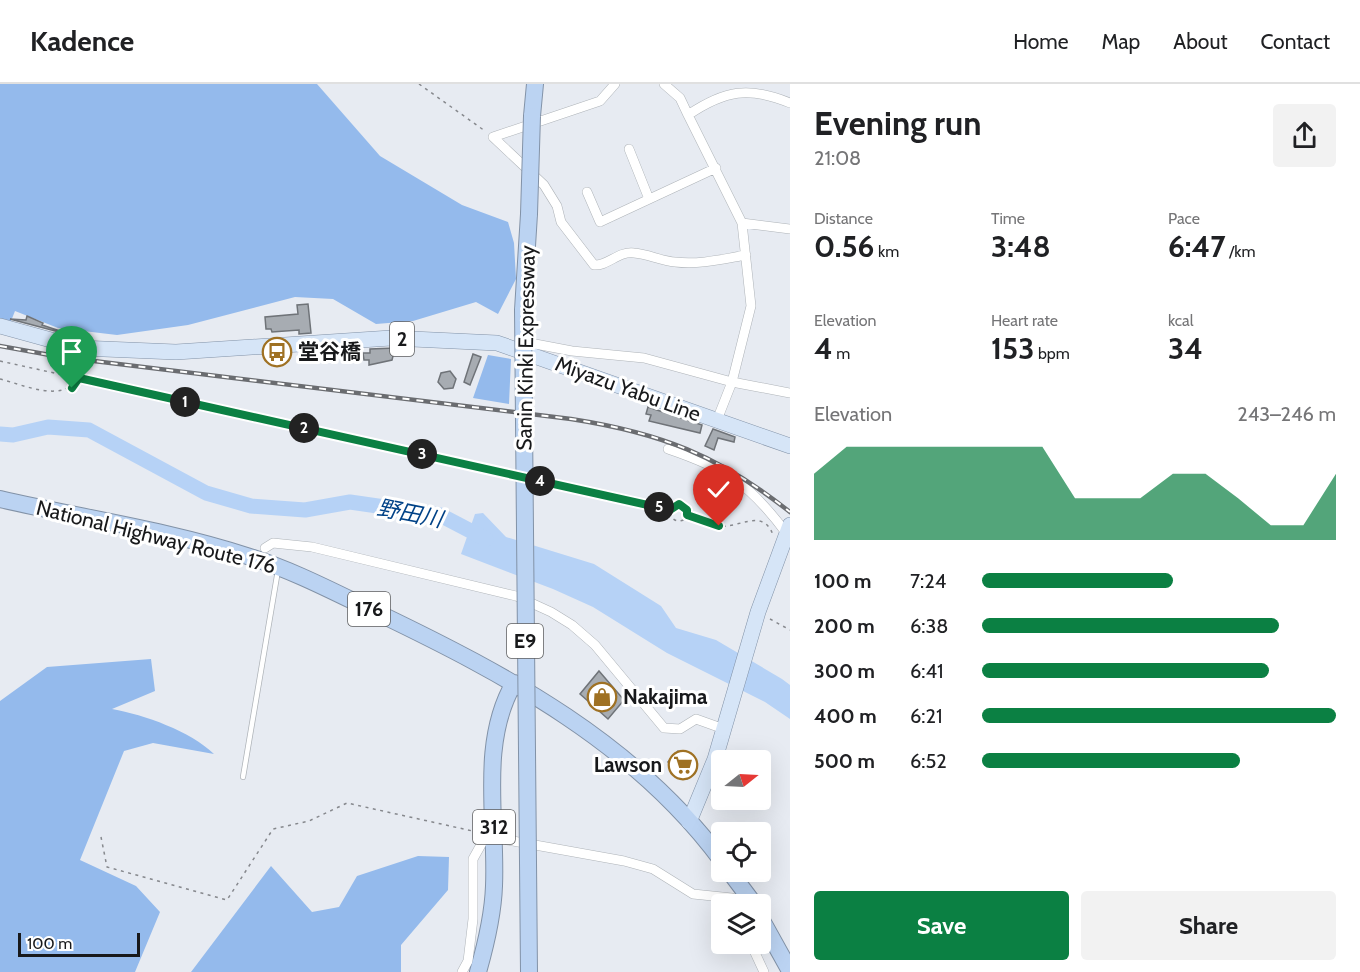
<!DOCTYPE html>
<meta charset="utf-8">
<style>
body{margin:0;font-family:Cabin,"Noto Sans JP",sans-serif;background:#f2f2f2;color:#202124;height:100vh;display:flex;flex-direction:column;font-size:22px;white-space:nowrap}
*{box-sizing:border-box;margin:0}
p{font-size:20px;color:#757577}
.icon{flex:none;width:33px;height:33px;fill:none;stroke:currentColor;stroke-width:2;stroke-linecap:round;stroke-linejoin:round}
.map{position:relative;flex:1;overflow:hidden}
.panel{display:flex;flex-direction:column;background:#fff;width:570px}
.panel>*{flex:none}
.needle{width:39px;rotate:72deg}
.buttons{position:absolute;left:711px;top:666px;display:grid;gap:12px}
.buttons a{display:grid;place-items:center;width:60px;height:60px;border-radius:6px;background:#fff;box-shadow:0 6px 24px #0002;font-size:30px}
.scale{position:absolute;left:18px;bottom:15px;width:122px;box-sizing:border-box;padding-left:6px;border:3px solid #18191b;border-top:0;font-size:16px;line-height:21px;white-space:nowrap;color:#18191b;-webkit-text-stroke:4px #fff;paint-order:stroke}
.pin{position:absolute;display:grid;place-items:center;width:51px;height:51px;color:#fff;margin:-62px -26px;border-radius:50% 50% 50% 0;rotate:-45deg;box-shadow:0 0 6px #0007}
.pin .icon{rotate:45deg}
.km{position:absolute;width:30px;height:30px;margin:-15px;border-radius:50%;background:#222;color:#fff;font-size:16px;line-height:30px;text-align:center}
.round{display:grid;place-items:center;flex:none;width:63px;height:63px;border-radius:6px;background:#f2f2f2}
.overview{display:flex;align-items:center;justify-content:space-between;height:102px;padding:0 24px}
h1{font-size:33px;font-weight:700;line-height:45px}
.metrics{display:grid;grid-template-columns:repeat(3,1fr);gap:9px;height:102px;padding:6px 24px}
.metrics div{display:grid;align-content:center}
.metrics b{font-size:30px;font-weight:700}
.metrics small{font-size:16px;font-weight:400}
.metrics p{font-size:16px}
.chart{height:168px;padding:12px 24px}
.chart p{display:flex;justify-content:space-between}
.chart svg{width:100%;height:108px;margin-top:6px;fill:#0b8043;opacity:.7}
.primary-button{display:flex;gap:12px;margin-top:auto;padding:12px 24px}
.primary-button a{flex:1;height:69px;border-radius:6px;background:#0b8043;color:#fff;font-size:24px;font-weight:700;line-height:69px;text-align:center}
.primary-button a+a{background:#f2f2f2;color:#202124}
ul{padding:0 24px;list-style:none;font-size:20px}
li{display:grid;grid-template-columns:96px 72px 1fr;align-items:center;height:45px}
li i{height:15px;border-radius:8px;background:#0b8043}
header{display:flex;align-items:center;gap:36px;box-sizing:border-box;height:84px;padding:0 30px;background:#fff;border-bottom:2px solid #e0e0e0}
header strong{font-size:28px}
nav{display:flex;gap:33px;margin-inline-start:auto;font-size:21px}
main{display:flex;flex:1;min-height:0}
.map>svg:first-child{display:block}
.green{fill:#94baec}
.water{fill:#b6d2f6}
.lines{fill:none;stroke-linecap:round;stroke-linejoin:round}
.river{stroke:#b6d2f6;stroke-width:15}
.building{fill:#a7acb2;stroke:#6f7378;stroke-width:1.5}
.lane-casing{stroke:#aeb3b8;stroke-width:6}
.street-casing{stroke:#aeb3b8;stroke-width:10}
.primary-casing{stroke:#8292a7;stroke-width:16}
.highway-casing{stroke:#8292a7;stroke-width:18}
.path{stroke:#86888d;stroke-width:1.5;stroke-dasharray:3 4.5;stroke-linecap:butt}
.lane{stroke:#fff;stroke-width:4.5}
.street{stroke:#fff;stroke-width:9}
.primary{stroke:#d6e5f7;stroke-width:15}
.highway{stroke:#bbd3f2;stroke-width:16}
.rail-casing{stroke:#6a6c70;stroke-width:4.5}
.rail{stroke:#fff;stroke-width:2;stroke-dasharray:7;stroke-linecap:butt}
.highway-bridge-casing{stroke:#8292a7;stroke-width:18;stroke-linecap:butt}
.highway-bridge{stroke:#bbd3f2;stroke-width:16}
.route-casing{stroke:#fff;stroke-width:12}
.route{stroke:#0b8043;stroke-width:8}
.labels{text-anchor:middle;stroke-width:6;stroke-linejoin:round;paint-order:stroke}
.shield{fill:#fff;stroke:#5d5e5f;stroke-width:1.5}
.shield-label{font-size:20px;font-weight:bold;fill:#18191b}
.street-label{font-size:21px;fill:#18191b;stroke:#fff}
.poi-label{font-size:21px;font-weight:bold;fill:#18191b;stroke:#fff;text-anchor:start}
.water-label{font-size:22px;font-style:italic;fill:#014287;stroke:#fff}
</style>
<header>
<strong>Kadence</strong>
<nav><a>Home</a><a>Map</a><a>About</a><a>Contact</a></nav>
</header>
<main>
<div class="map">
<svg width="790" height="888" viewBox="0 0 790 888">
<rect width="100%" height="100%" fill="#e7ebf2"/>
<path class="green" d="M0 0H317L380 72 462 121 508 138 514 159 516 195 498 230 476 218 413 237 376 240 333 215 295 213 188 241 117 251 58 244 15 227 9 242 0 239Z
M488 271 511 275 509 320 473 314Z
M151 575 155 607 112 625C145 631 190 647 214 670L153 659 124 667 80 776 136 802 160 828 135 888H0V617L47 583Z
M418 772 449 773 448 806 401 861V888H191L271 782 312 828 339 823 357 792Z"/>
<path class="water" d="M483 429 506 453 594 480 661 522 676 544 716 556 782 595 790 601V635L765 618 667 569 593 523 553 505 461 470 475 430Z"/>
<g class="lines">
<path class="river" d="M0 350 13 351 48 343 89 346 206 409 251 422 305 426 350 418 440 431 486 455"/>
</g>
<path class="building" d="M308 220 311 249 299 250V246L272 248 271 245H266L265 233 298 230 297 221Z
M27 232 43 239 42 241 78 253 10 235 26 236Z
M395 264 392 276 369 281V276H364L363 269H370V265Z
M473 270 481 273 470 301 464 298Z
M450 287 456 295 453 304 444 305 438 298 441 289Z
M648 323 702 341 700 349 649 337 651 331 646 330Z
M713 345 735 353 734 358 718 354 714 366 705 362Z
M599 587 624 616 608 635 580 610Z
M678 667 697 684 687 695 668 678Z"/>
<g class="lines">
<g class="lane-casing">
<path id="lane" d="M243 693 278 486"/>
</g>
<g class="street-casing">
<path id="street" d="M615 0 600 17 493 53 544 101 557 122 561 138 594 181C608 182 618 167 634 169 648 170 661 177 675 178 699 181 723 175 746 171
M664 0 680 14 688 31
M629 65 649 115
M587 108 600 138 716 84
M742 139 790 145
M522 261 530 259 572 267 644 274 732 298 790 309
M717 336 732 298 751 222 742 139 688 31C725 6 749 2 790 19
M668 365C727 385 750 400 787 450
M265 464 273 459 312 463 516 512 551 528 572 541 595 561 664 644 680 645 696 635 724 645
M507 756 624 777 653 785 693 810 732 814
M751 860 764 888
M462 888 468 877 473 835V775L487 750 490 751"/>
</g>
<g class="primary-casing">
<path id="primary" d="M0 242 80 264 176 268 391 254 497 259 790 362
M689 738 715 675 758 528 790 441"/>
</g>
<g class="highway-casing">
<path id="highway" d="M532 32 535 0
M523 226 529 130
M0 415C82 434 167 446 247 472 293 486 336 509 380 530 507 591 636 660 722 777
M730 788 754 820
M760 833 790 887
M478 888C486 860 493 832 494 802 497 736 479 659 514 599"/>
</g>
<path class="path" d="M419 0 485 47
M0 277 511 390
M0 295C24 301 62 319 78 295
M536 396 670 426
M670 428a9 9 0 1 1 18 0a9 9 0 1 1-18 0Z
M687 431C697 434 709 440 719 442 738 445 763 423 773 451
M770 535 790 546
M101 753 107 783 227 816 273 745 309 737 347 719 477 748"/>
<use href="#lane" class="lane"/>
<use href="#street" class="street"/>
<use href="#primary" class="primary"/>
<use href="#highway" class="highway"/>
<g class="rail-casing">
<path id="rail" d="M0 262 61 273 571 335C661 349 718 371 790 428"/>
</g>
<use href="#rail" class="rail"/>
<g class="highway-bridge-casing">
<path id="highway-bridge" d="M529 130 532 32
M523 226 529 888"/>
</g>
<use href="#highway-bridge" class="highway-bridge"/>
</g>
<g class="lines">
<g class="route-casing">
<path id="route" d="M72 304 79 294 670 426 679 420 687 426V431L719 442"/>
</g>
<use href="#route" class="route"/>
</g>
<defs>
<g id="bus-ring" transform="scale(1.5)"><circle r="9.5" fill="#fff" stroke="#9f7123" stroke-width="1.5"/><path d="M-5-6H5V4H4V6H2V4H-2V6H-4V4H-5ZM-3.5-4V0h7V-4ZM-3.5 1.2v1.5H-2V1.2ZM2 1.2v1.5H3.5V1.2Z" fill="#9f7123"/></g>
<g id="shop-ring" transform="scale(1.5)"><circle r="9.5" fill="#fff" stroke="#9f7123" stroke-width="1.5"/><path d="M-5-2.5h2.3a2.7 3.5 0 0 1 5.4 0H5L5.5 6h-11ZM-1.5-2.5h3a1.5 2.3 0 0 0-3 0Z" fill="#9f7123"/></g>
<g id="supermarket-ring" transform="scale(1.5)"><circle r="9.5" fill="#fff" stroke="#9f7123" stroke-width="1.5"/><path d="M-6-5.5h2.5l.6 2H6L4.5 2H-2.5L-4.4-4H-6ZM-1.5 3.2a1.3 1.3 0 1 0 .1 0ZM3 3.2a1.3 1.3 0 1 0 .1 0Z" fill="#9f7123"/></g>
</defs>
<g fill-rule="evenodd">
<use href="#bus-ring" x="277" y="268"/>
<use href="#shop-ring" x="602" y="613"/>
<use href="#supermarket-ring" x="683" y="681"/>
</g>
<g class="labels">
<g class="shield">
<rect x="390" y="238" width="24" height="34" rx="4.5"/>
<rect x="348" y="508" width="42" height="34" rx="4.5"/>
<rect x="507" y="540" width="36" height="34" rx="4.5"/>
<rect x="473" y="726" width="42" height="34" rx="4.5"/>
</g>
<g class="shield-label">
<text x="402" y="262">2</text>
<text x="369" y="532">176</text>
<text x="525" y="564">E9</text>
<text x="494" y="750">312</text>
</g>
<g class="street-label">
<text transform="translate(526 264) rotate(-89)" y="7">Sanin Kinki Expressway</text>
<text transform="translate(628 305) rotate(20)" y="7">Miyazu Yabu Line</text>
<text transform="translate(156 453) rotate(14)" y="7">National Highway Route 176</text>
</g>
<g class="poi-label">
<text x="298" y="275">堂谷橋</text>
<text x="623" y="620">Nakajima</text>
<text x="662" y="688" text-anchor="end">Lawson</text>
</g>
<g class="water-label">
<text transform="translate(410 429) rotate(11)" y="8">野田川</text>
</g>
</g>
</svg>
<div class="buttons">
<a><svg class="needle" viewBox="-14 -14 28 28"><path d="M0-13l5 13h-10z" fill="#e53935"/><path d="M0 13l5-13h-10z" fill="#757577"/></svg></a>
<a><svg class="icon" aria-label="locate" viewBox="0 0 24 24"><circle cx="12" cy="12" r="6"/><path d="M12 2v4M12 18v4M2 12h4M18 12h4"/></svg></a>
<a><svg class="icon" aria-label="layers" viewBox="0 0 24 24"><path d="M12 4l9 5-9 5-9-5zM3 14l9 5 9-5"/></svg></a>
</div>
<div class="scale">100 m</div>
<div class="pin" style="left:72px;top:304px;background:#1e9e55"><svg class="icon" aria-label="arrive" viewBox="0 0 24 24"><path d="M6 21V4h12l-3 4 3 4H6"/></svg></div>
<div class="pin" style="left:719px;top:442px;background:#d93025"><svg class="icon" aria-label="check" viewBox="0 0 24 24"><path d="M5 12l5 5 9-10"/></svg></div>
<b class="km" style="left:185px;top:318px">1</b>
<b class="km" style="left:304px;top:344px">2</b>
<b class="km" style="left:422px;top:370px">3</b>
<b class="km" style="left:540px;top:397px">4</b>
<b class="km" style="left:659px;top:423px">5</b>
</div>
<section class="panel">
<div class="overview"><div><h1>Evening run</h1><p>21:08</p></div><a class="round"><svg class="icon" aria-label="share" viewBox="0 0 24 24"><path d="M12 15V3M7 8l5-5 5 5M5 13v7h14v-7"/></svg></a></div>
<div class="metrics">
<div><p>Distance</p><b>0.56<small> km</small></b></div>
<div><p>Time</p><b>3:48</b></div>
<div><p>Pace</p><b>6:47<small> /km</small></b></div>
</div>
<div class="metrics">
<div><p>Elevation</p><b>4<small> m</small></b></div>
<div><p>Heart rate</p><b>153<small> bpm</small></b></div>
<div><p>kcal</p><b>34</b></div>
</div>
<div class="chart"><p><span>Elevation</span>243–246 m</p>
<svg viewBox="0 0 160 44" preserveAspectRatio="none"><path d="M0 44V17L10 6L20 6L30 6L40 6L50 6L60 6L70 6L80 27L90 27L100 27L110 17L120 17L130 27L140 38L150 38L160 17V44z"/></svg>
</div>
<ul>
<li><b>100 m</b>7:24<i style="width:54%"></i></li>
<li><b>200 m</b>6:38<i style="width:84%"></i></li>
<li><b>300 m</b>6:41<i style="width:81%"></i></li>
<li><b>400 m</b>6:21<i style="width:100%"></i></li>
<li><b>500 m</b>6:52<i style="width:73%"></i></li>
</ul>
<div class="primary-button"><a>Save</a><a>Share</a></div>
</section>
</main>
